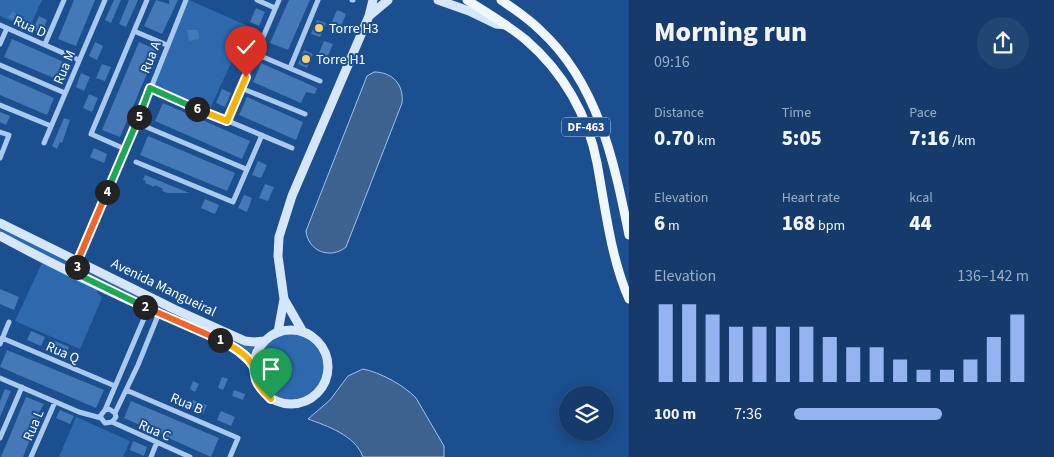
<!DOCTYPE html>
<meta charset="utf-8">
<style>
body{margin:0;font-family:"Source Sans 3",sans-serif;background:#214673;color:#f1f3f6;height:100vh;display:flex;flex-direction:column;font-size:19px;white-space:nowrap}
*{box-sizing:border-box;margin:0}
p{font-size:16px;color:#9dadc1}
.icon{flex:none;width:28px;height:28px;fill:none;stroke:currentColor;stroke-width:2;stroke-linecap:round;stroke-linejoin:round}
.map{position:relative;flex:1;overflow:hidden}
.panel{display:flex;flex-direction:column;background:#143b6b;width:425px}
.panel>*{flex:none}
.fabs{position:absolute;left:559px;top:386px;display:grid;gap:10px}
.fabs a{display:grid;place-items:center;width:55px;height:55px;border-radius:50%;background:#143b6b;box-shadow:0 2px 12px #0003,0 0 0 1px #33557e;font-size:25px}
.pin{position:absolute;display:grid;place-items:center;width:42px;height:42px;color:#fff;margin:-51px -21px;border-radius:50% 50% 50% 0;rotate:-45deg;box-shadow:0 0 5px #0007}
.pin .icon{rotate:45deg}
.km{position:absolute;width:25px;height:25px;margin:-12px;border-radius:50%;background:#222;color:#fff;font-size:14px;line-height:25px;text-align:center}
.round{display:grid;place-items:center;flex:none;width:52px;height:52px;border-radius:26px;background:#214673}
.summary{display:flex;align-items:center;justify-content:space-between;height:85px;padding:0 25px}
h1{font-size:28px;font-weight:800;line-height:38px}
.metrics{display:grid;grid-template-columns:repeat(3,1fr);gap:8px;height:85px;padding:5px 25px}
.metrics div{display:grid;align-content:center}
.metrics b{font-size:21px;font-weight:800}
.metrics small{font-size:14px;font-weight:400}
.metrics p{font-size:14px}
.chart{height:140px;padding:10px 25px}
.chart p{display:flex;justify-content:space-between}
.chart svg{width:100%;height:90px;margin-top:5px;stroke:#95b2f1;stroke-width:6}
ul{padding:0 25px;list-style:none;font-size:16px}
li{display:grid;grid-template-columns:80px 60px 1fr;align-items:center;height:38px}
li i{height:12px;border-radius:6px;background:#95b2f1}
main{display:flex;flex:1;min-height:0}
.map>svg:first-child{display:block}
.green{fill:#2e69ad}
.water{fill:#3c6290;stroke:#9cc4f0}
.building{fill:#4478b7}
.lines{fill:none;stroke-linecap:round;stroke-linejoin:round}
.street{stroke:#a9c9ee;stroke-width:5}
.secondary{stroke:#d6e6fa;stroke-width:9}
.primary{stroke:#f0f6ff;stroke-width:9}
.split-1-casing{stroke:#fff;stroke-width:10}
.split-2-casing{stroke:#fff;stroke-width:10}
.split-3-casing{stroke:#fff;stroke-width:10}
.split-4-casing{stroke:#fff;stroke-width:10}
.split-5-casing{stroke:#fff;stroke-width:10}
.split-6-casing{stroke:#fff;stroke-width:10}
.split-7-casing{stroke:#fff;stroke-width:10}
.split-1{stroke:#f5b400;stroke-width:6}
.split-2{stroke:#f0652b;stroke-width:6}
.split-3{stroke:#22a559;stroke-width:6}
.split-4{stroke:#f0652b;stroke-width:6}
.split-5{stroke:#22a559;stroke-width:6}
.split-6{stroke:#22a559;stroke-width:6}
.split-7{stroke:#f5b400;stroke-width:6}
.poi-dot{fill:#ffd166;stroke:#1b4f8f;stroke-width:2}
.labels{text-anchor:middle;stroke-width:4;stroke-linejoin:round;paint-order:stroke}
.shield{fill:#1b4f8f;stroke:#bbcadd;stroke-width:1}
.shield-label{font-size:12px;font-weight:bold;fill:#fff}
.street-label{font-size:14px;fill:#fff;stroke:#1b4f8f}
.poi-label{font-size:14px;fill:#fff;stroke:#1b4f8f;text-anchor:start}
</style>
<main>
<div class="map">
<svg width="629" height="457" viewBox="0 0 629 457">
<rect width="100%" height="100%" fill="#1b4f8f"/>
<path class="green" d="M0 0H42L29 29 0 16Z
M189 0 248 26 209 111 156 89 153 83Z
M0 227 72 264 76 271 0 232Z
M42 263 96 290 102 298 80 349 15 321Z
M79 268 157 304C155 304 151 305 149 305 140 303 84 274 79 268Z
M156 308 215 331 253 347 254 349 251 358 235 344Z
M258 367a33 33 0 1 1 66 0a33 33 0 1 1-66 0Z
M76 417 130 441 123 457H59Z"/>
<path class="water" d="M374 72C393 72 404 85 402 103L346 247C330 260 308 251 306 231L367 76Z
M363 369C379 372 404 385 416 398L444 446V457H363C355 435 327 426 308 419L330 400 348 376Z"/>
<path class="building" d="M74 0H95L76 46 58 39Z
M114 0H121L111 23 105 20Z
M129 0H138L126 27 119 24Z
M156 0 169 4V0H178L162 34 144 26Z
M289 0H310L288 50 270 43Z
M256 8 265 12 259 26 250 22Z
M337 10 346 14 340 28 331 24Z
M13 11 20 17 16 21 8 17Z
M39 16 47 20 42 33 33 30Z
M317 20 326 23 320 37 311 34Z
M187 30H198L199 39 189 41Z
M12 39 68 64 61 81 4 57Z
M324 41 333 44 327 58 318 55Z
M95 42 103 46 97 60 89 56Z
M139 42 157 50 120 137 102 130Z
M238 50 247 54 241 68 233 64Z
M304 50 313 54 307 68 298 64Z
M261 63 317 88 315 94 306 92 301 103 253 82Z
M102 64 111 67 105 81 96 78Z
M81 73 90 77 84 91 76 87Z
M0 74 54 98 47 115 0 95Z
M222 89 231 93 225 107 216 103Z
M89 94 98 98 92 112 83 108Z
M247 97 303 122 296 140 239 115Z
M163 103 250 141 242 159 155 121Z
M0 112 10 116 6 125 0 122Z
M64 118 70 120 62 143 60 142 57 149 52 146Z
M148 136 235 173 227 191 140 155Z
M94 148 107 154 104 163 90 157Z
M258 161 267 165 261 178 252 175Z
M145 175 189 193H168L162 191 163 189 155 185 154 187 145 183 146 181 143 180Z
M265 184 274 187 268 201 259 198Z
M244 195 252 198 247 212 238 208Z
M205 199 219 205 215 214 201 208Z
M0 289 19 297 14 310 0 304Z
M31 331 45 337 41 346 27 340Z
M55 341 69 347 65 356 51 350Z
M7 350 104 390 96 408 0 367Z
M222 377 228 379 223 390 218 388Z
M193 381 199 384 195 392 190 389Z
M5 389 11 391 0 417V401Z
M234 390 245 394 243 400 232 396Z
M26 397 44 404 38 414 41 415 37 422 23 457H1Z
M193 400 207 405 203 414 190 408Z
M131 401 219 438 211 457 124 418Z
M60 410 74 416 70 424 56 418Z
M221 411 235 417 231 426 217 420Z
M133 441 147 447 144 456 130 450Z"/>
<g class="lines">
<path class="street" d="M257 0 275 8
M352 0H353
M0 25 79 60
M134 31 167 45
M0 44 7 28
M45 44 64 0
M256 54 320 81
M0 65 65 93
M290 68 318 0
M150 88 292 148
M241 88 305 114
M0 105 51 126
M227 121 279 0
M137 123 246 169
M0 132 9 135 0 158
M44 143 105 0
M125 149 91 134 147 0
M136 162 233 202 262 135
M78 260 137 123 186 0
M2 338 115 386
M0 344 9 322
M0 378 79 412 101 418
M126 390 238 438 230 457
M105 410 109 409 115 413 116 417 112 422 105 423 101 418V415L105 410 148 309
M115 413 138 365 159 313
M112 422 190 457
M0 438 22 387
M31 457 55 402
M151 457 157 442"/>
<path class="secondary" d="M438 0 469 11 496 24 506 25
M369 16 388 0
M0 223 174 309 245 341 254 342 264 341
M0 236C48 262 98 286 148 309 183 325 229 335 254 367
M254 367a37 37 0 1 1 74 0a37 37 0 1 1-74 0Z
M278 332 284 299
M303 332 284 299 278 256 279 237 292 196 369 16 373 0"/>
<path class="primary" d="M467 0C487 13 508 25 526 40 563 72 588 115 597 163 605 206 611 259 629 299
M501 0C514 9 528 18 540 30 598 83 614 161 629 235"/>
</g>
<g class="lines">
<g class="split-1-casing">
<path id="split-1" d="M220 340C232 346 249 355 254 368 255 372 255 376 256 380 259 388 265 393 271 399"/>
</g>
<g class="split-2-casing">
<path id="split-2" d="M145 307 220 340"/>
</g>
<g class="split-3-casing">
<path id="split-3" d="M77 267 79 275 145 307"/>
</g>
<g class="split-4-casing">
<path id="split-4" d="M77 267 78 260 107 192"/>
</g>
<g class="split-5-casing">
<path id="split-5" d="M107 192 139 117"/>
</g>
<g class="split-6-casing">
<path id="split-6" d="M139 117 150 88 197 109"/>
</g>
<g class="split-7-casing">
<path id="split-7" d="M197 109 227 121 246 77"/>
</g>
<use href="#split-1" class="split-1"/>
<use href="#split-2" class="split-2"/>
<use href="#split-3" class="split-3"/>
<use href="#split-4" class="split-4"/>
<use href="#split-5" class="split-5"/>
<use href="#split-6" class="split-6"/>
<use href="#split-7" class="split-7"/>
</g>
<g class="poi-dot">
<circle cx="319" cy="28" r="5"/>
<circle cx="306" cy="59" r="5"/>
</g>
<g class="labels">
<rect class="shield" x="562" y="117.5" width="48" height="19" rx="4"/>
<g class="shield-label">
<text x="586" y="131">DF-463</text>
</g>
<g class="street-label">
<text transform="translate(30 26) rotate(24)" y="5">Rua D</text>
<text transform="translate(150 57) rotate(-68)" y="5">Rua A</text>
<text transform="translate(64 67) rotate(-67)" y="5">Rua M</text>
<text transform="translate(164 287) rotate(26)" y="5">Avenida Mangueiral</text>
<text transform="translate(63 352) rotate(24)" y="5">Rua Q</text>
<text transform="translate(187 403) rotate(23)" y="5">Rua B</text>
<text transform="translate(33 425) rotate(-67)" y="5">Rua L</text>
<text transform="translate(155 430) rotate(23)" y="5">Rua C</text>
</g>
<g class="poi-label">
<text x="329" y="33">Torre H3</text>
<text x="316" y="64">Torre H1</text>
</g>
</g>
</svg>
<div class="fabs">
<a><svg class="icon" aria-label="layers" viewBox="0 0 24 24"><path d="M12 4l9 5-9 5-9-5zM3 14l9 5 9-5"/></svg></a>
</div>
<div class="pin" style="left:271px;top:399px;background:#1e9e55"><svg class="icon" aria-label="arrive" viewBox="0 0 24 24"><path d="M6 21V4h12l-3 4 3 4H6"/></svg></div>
<div class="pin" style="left:246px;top:77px;background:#d93025"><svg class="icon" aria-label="check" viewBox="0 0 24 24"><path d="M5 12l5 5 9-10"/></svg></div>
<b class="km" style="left:220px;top:340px">1</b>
<b class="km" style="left:145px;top:307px">2</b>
<b class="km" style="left:77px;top:267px">3</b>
<b class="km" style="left:107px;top:192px">4</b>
<b class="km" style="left:139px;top:117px">5</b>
<b class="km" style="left:197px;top:109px">6</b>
</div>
<section class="panel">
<div class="summary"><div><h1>Morning run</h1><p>09:16</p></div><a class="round"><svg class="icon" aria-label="share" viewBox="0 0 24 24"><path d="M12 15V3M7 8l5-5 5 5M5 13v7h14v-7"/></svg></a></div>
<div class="metrics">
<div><p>Distance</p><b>0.70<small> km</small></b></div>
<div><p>Time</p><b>5:05</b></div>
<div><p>Pace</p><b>7:16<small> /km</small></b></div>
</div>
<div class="metrics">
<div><p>Elevation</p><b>6<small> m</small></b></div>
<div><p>Heart rate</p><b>168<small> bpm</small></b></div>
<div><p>kcal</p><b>44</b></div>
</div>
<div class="chart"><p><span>Elevation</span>136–142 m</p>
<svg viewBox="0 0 160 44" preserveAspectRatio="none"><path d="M5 44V6M15 44V6M25 44V11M35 44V17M45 44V17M55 44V17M65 44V17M75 44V22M85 44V27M95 44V27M105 44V33M115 44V38M125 44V38M135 44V33M145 44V22M155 44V11"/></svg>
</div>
<ul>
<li><b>100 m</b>7:36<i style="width:63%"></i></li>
</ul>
</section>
</main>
